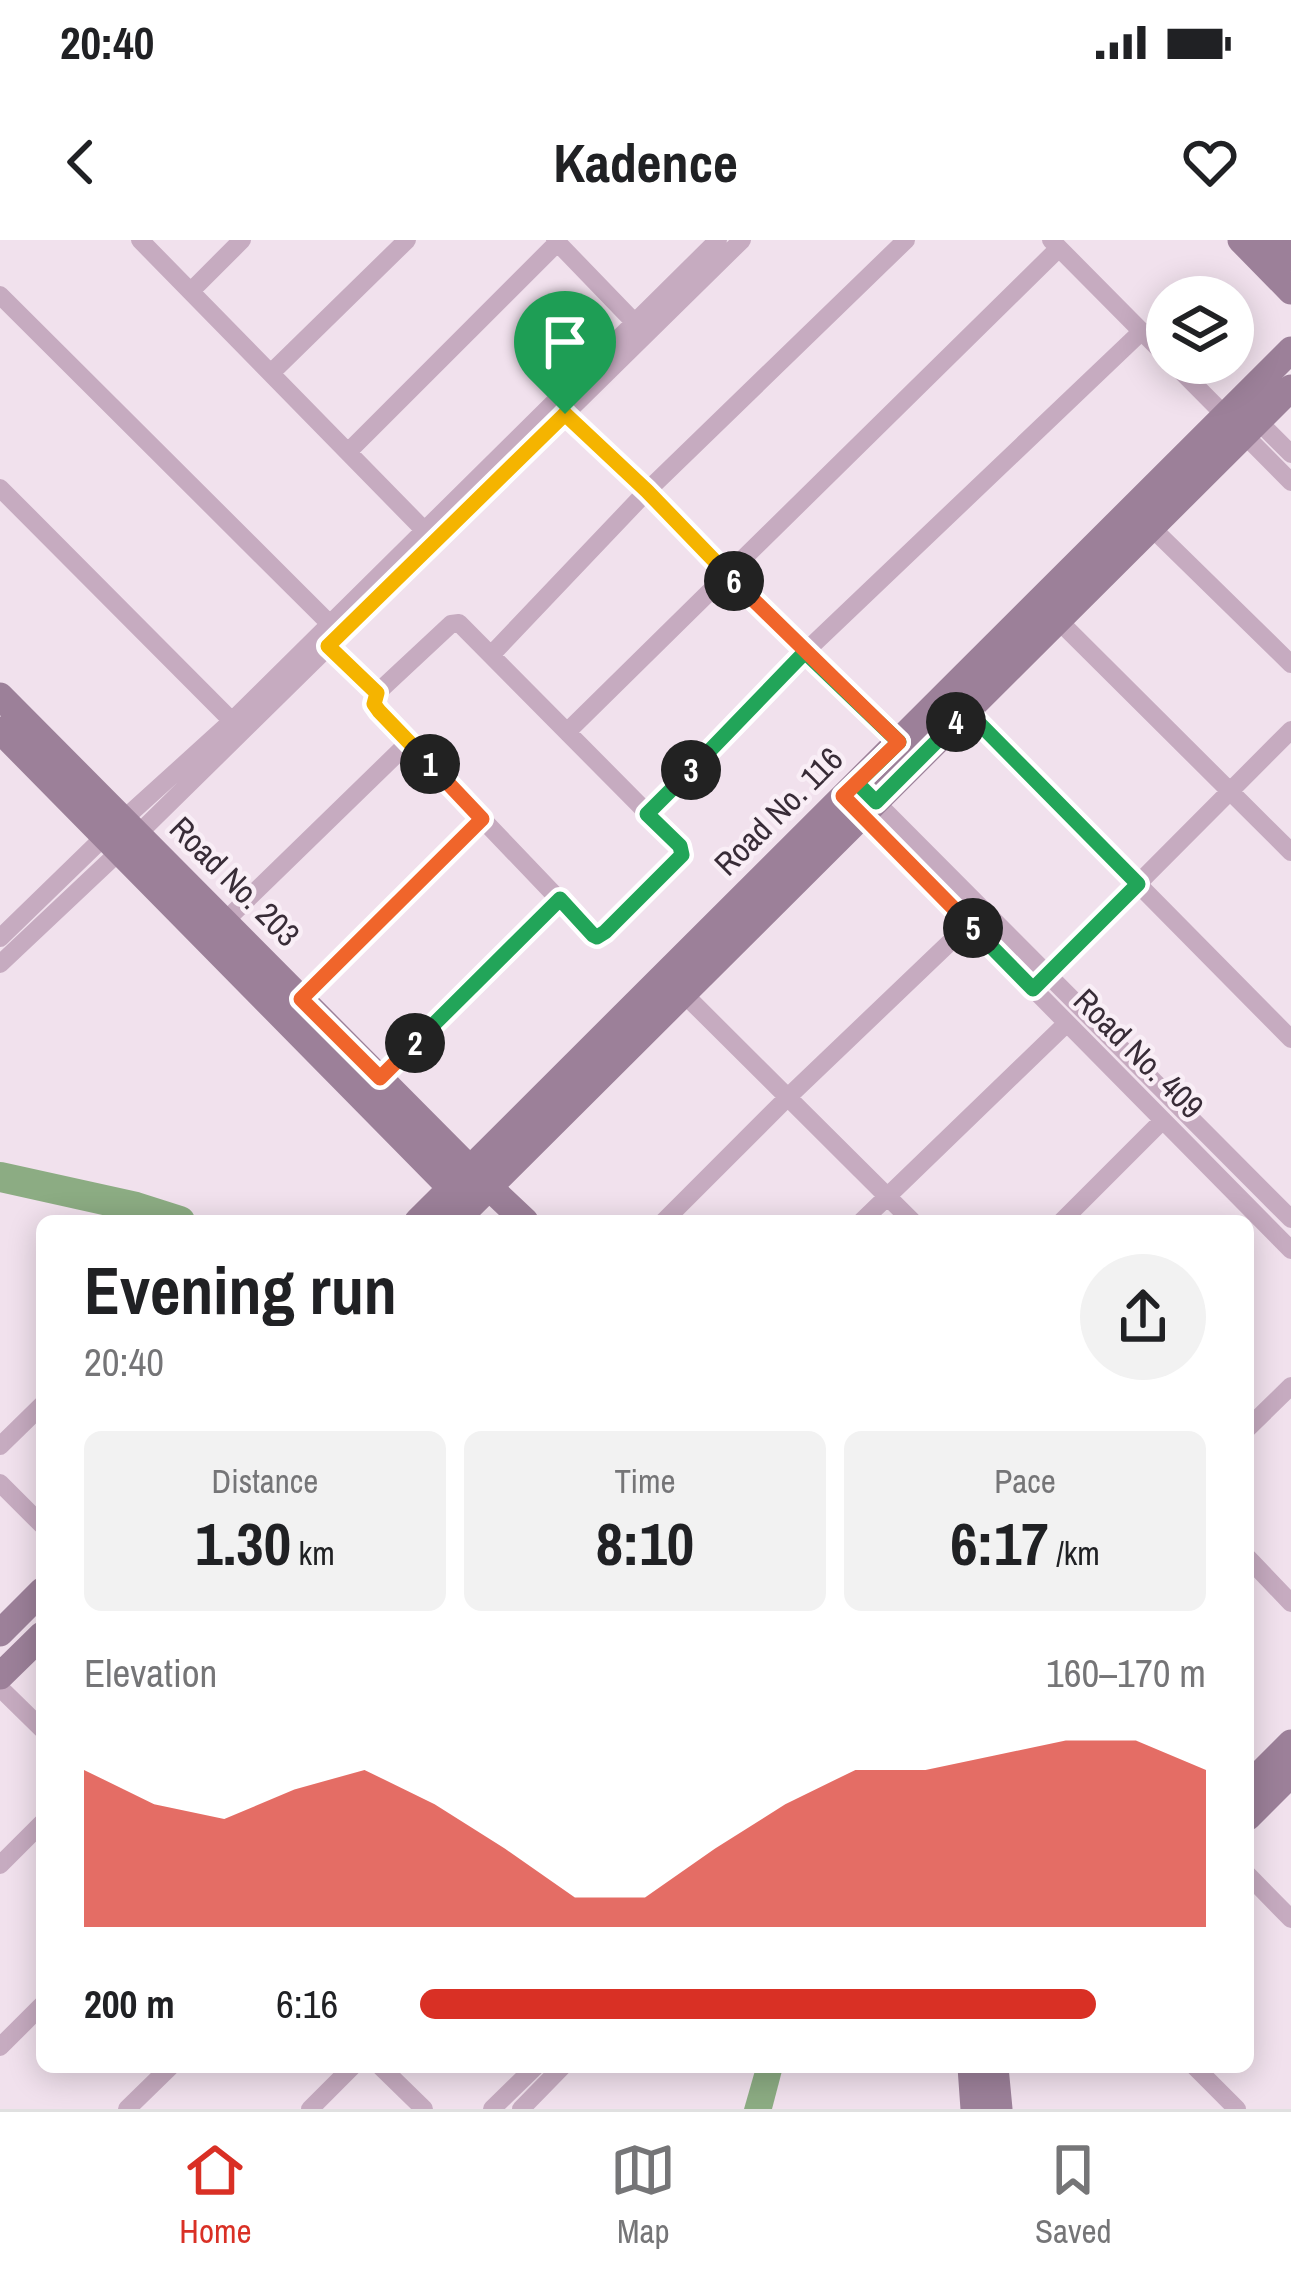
<!DOCTYPE html>
<meta charset="utf-8">
<style>
body{margin:0;font-family:"Archivo Narrow",sans-serif;background:#f2f2f2;color:#202124;height:100vh;display:flex;flex-direction:column;font-size:45px;white-space:nowrap}
*{box-sizing:border-box;margin:0}
p{font-size:39px;color:#757577}
.icon{flex:none;width:66px;height:66px;fill:none;stroke:currentColor;stroke-width:2;stroke-linecap:round;stroke-linejoin:round}
.map{position:relative;flex:1;overflow:hidden}
.sheet{position:absolute;left:36px;top:975px;width:1218px;height:858px;display:flex;flex-direction:column;background:#fff;border-radius:18px;box-shadow:0 6px 30px #0003}
.sheet>*{flex:none}
.buttons{position:absolute;left:1146px;top:36px;display:grid;gap:24px}
.buttons a{display:grid;place-items:center;width:108px;height:108px;border-radius:50%;background:#fff;box-shadow:0 6px 30px #0003;font-size:60px}
.pin{position:absolute;display:grid;place-items:center;width:102px;height:102px;color:#fff;margin:-123px -51px;border-radius:50% 50% 50% 0;rotate:-45deg;box-shadow:0 0 12px #0007}
.pin .icon{rotate:45deg}
.km{position:absolute;width:60px;height:60px;margin:-30px;border-radius:50%;background:#222;color:#fff;font-size:33px;line-height:60px;text-align:center}
.round{display:grid;place-items:center;flex:none;width:126px;height:126px;border-radius:63px;background:#f2f2f2}
.overview{display:flex;align-items:center;justify-content:space-between;height:204px;padding:0 48px}
h1{font-size:66px;font-weight:700;line-height:90px}
.stats{display:grid;grid-template-columns:repeat(3,1fr);gap:18px;height:204px;padding:12px 48px}
.stats div{display:grid;align-content:center;border-radius:18px;background:#f2f2f2;text-align:center}
.stats b{font-size:60px;font-weight:700}
.stats small{font-size:33px;font-weight:400}
.stats p{font-size:33px}
.chart{height:336px;padding:24px 48px}
.chart p{display:flex;justify-content:space-between}
.chart svg{width:100%;height:216px;margin-top:12px;fill:#d93025;opacity:.7}
ul{padding:0 48px;list-style:none;font-size:39px}
li{display:grid;grid-template-columns:192px 144px 1fr;align-items:center;height:90px}
li i{height:30px;border-radius:15px;background:#d93025}
.status{display:flex;justify-content:space-between;align-items:center;height:84px;padding:0 60px;background:#fff;direction:ltr}
.status svg{height:33px;fill:currentColor}
header{display:flex;justify-content:space-between;align-items:center;height:156px;padding:0 48px;background:#fff;font-size:54px;font-weight:700}
.tab-bar{display:flex;justify-content:space-around;align-items:center;height:168px;border-top:3px solid #e0e0e0;background:#fff;font-size:33px;color:#757577}
.tab-bar a{display:grid;justify-items:center;gap:6px}
.tab-bar .selected{color:#d93025}
.map>svg:first-child{display:block}
.water{fill:#8cac83}
.lines{fill:none;stroke-linecap:round;stroke-linejoin:round}
.river{stroke:#8cac83;stroke-width:30}
.street{stroke:#c6abc0;stroke-width:18}
.secondary{stroke:#9c8099;stroke-width:27}
.split-1-casing{stroke:#fff;stroke-width:24}
.split-2-casing{stroke:#fff;stroke-width:24}
.split-3-casing{stroke:#fff;stroke-width:24}
.split-4-casing{stroke:#fff;stroke-width:24}
.split-5-casing{stroke:#fff;stroke-width:24}
.split-6-casing{stroke:#fff;stroke-width:24}
.split-7-casing{stroke:#fff;stroke-width:24}
.split-1{stroke:#f5b400;stroke-width:15}
.split-2{stroke:#f0652b;stroke-width:15}
.split-3{stroke:#22a559;stroke-width:15}
.split-4{stroke:#22a559;stroke-width:15}
.split-5{stroke:#22a559;stroke-width:15}
.split-6{stroke:#f0652b;stroke-width:15}
.split-7{stroke:#f5b400;stroke-width:15}
.labels{text-anchor:middle;stroke-width:9;stroke-linejoin:round;paint-order:stroke}
.street-label{font-size:33px;fill:#382c37;stroke:#f9eef6}
</style>
<div class="status"><b>20:40</b><svg viewBox="0 0 49 12"><path d="M0 12V9h3v3zM5 12V6h3v6zM10 12V3h3v9zM15 12V0h3v12zM26 1h20v11H26zM47 4h2v5h-2z"/></svg></div>
<header><svg class="icon" aria-label="back" viewBox="0 0 24 24"><path d="M15 5l-7 7 7 7"/></svg>Kadence<svg class="icon" aria-label="heart" viewBox="0 0 24 24"><path d="M12 20l-8-8c-3-5 5-10 8-4 3-6 11-1 8 4z"/></svg></header>
<div class="map">
<svg width="1291" height="1869" viewBox="0 0 1291 1869">
<rect width="100%" height="100%" fill="#f1e1ed"/>
<path class="water" d="M756 1827H783L772 1869H744Z"/>
<g class="lines">
<path class="river" d="M0 937 136 967 180 981"/>
<path class="street" d="M140 0 425 291
M555 0 639 87
M1051 0 1167 117
M191 51 242 0
M0 55 330 384
M1173 123 1291 242
M271 133 407 0
M557 166 647 251 805 412 899 502
M1251 174 1291 214
M348 212 557 3
M0 248 232 481
M1151 287 1291 424
M1058 380 1291 612
M328 406 377 453 374 464 379 471 593 695 597 697 605 692 682 615 680 606 459 383 451 384 377 453
M492 414 647 251 906 0
M967 471 1291 799
M568 491 1059 8
M869 555 1291 979
M856 569 1291 1010
M647 574 805 412 1142 91
M224 682 409 502
M0 698 104 597 232 481 718 0
M0 724 138 594 742 0
M1041 741 1291 490
M684 754 912 981
M301 759 482 579
M380 838 559 659
M664 981 788 857 969 684
M862 981 1067 783
M1062 981 1163 880
M1248 1188 1291 1146
M0 1206 42 1165
M0 1243 42 1285
M1248 1318 1291 1363
M0 1448 42 1489
M0 1625 42 1583
M1248 1635 1291 1679
M0 1807 42 1765
M381 1827 424 1869
M1195 1827 1237 1869
M127 1869 170 1827
M310 1869 352 1827
M492 1869 535 1827
M521 1869 562 1827"/>
<path class="secondary" d="M1241 0 1291 51
M1273 0 1291 18
M0 456 470 929
M0 490 451 948
M489 947 525 981
M418 981 1291 110
M455 981 1291 148
M0 1393 42 1351
M0 1436 42 1395
M1248 1546 1291 1503
M1248 1577 1291 1534
M971 1827 974 1869
M995 1827 999 1869"/>
</g>
<g class="lines">
<g class="split-1-casing">
<path id="split-1" d="M430 524 379 471 374 464 377 453 328 406 565 174"/>
</g>
<g class="split-2-casing">
<path id="split-2" d="M415 803 380 838 301 759 482 579 430 524"/>
</g>
<g class="split-3-casing">
<path id="split-3" d="M415 803 560 659 593 695 597 697 605 692 682 615 680 606 647 574 691 530"/>
</g>
<g class="split-4-casing">
<path id="split-4" d="M691 530 805 412 899 502 857 543 876 562 956 482"/>
</g>
<g class="split-5-casing">
<path id="split-5" d="M956 482 967 471 1138 644 1033 749 973 688"/>
</g>
<g class="split-6-casing">
<path id="split-6" d="M734 341 899 502 843 556 973 688"/>
</g>
<g class="split-7-casing">
<path id="split-7" d="M565 174 647 251 734 341"/>
</g>
<use href="#split-1" class="split-1"/>
<use href="#split-2" class="split-2"/>
<use href="#split-3" class="split-3"/>
<use href="#split-4" class="split-4"/>
<use href="#split-5" class="split-5"/>
<use href="#split-6" class="split-6"/>
<use href="#split-7" class="split-7"/>
</g>
<g class="labels">
<g class="street-label">
<text transform="translate(778 571) rotate(-45)" y="12">Road No. 116</text>
<text transform="translate(235 641) rotate(45)" y="12">Road No. 203</text>
<text transform="translate(1139 813) rotate(45)" y="12">Road No. 409</text>
</g>
</g>
</svg>
<div class="buttons">
<a><svg class="icon" aria-label="layers" viewBox="0 0 24 24"><path d="M12 4l9 5-9 5-9-5zM3 14l9 5 9-5"/></svg></a>
</div>
<div class="pin" style="left:565px;top:174px;background:#1e9e55"><svg class="icon" aria-label="arrive" viewBox="0 0 24 24"><path d="M6 21V4h12l-3 4 3 4H6"/></svg></div>
<b class="km" style="left:430px;top:524px">1</b>
<b class="km" style="left:415px;top:803px">2</b>
<b class="km" style="left:691px;top:530px">3</b>
<b class="km" style="left:956px;top:482px">4</b>
<b class="km" style="left:973px;top:688px">5</b>
<b class="km" style="left:734px;top:341px">6</b>
<section class="sheet">
<div class="overview"><div><h1>Evening run</h1><p>20:40</p></div><a class="round"><svg class="icon" aria-label="share" viewBox="0 0 24 24"><path d="M12 15V3M7 8l5-5 5 5M5 13v7h14v-7"/></svg></a></div>
<div class="stats">
<div><p>Distance</p><b>1.30<small> km</small></b></div>
<div><p>Time</p><b>8:10</b></div>
<div><p>Pace</p><b>6:17<small> /km</small></b></div>
</div>
<div class="chart"><p><span>Elevation</span>160–170 m</p>
<svg viewBox="0 0 160 44" preserveAspectRatio="none"><path d="M0 44V12L10 19L20 22L30 16L40 12L50 19L60 28L70 38L80 38L90 28L100 19L110 12L120 12L130 9L140 6L150 6L160 12V44z"/></svg>
</div>
<ul>
<li><b>200 m</b>6:16<i style="width:86%"></i></li>
</ul>
</section>
</div>
<nav class="tab-bar">
<a class="selected"><svg class="icon" aria-label="home" viewBox="0 0 24 24"><path d="M3 11l9-7 9 7M6 9v11h12V9"/></svg>Home</a>
<a><svg class="icon" aria-label="map" viewBox="0 0 24 24"><path d="M3 6l6-2 6 2 6-2v14l-6 2-6-2-6 2zM9 4v14M15 6v14"/></svg>Map</a>
<a><svg class="icon" aria-label="saved" viewBox="0 0 24 24"><path d="M7 4h10v16l-5-4-5 4z"/></svg>Saved</a>
</nav>
